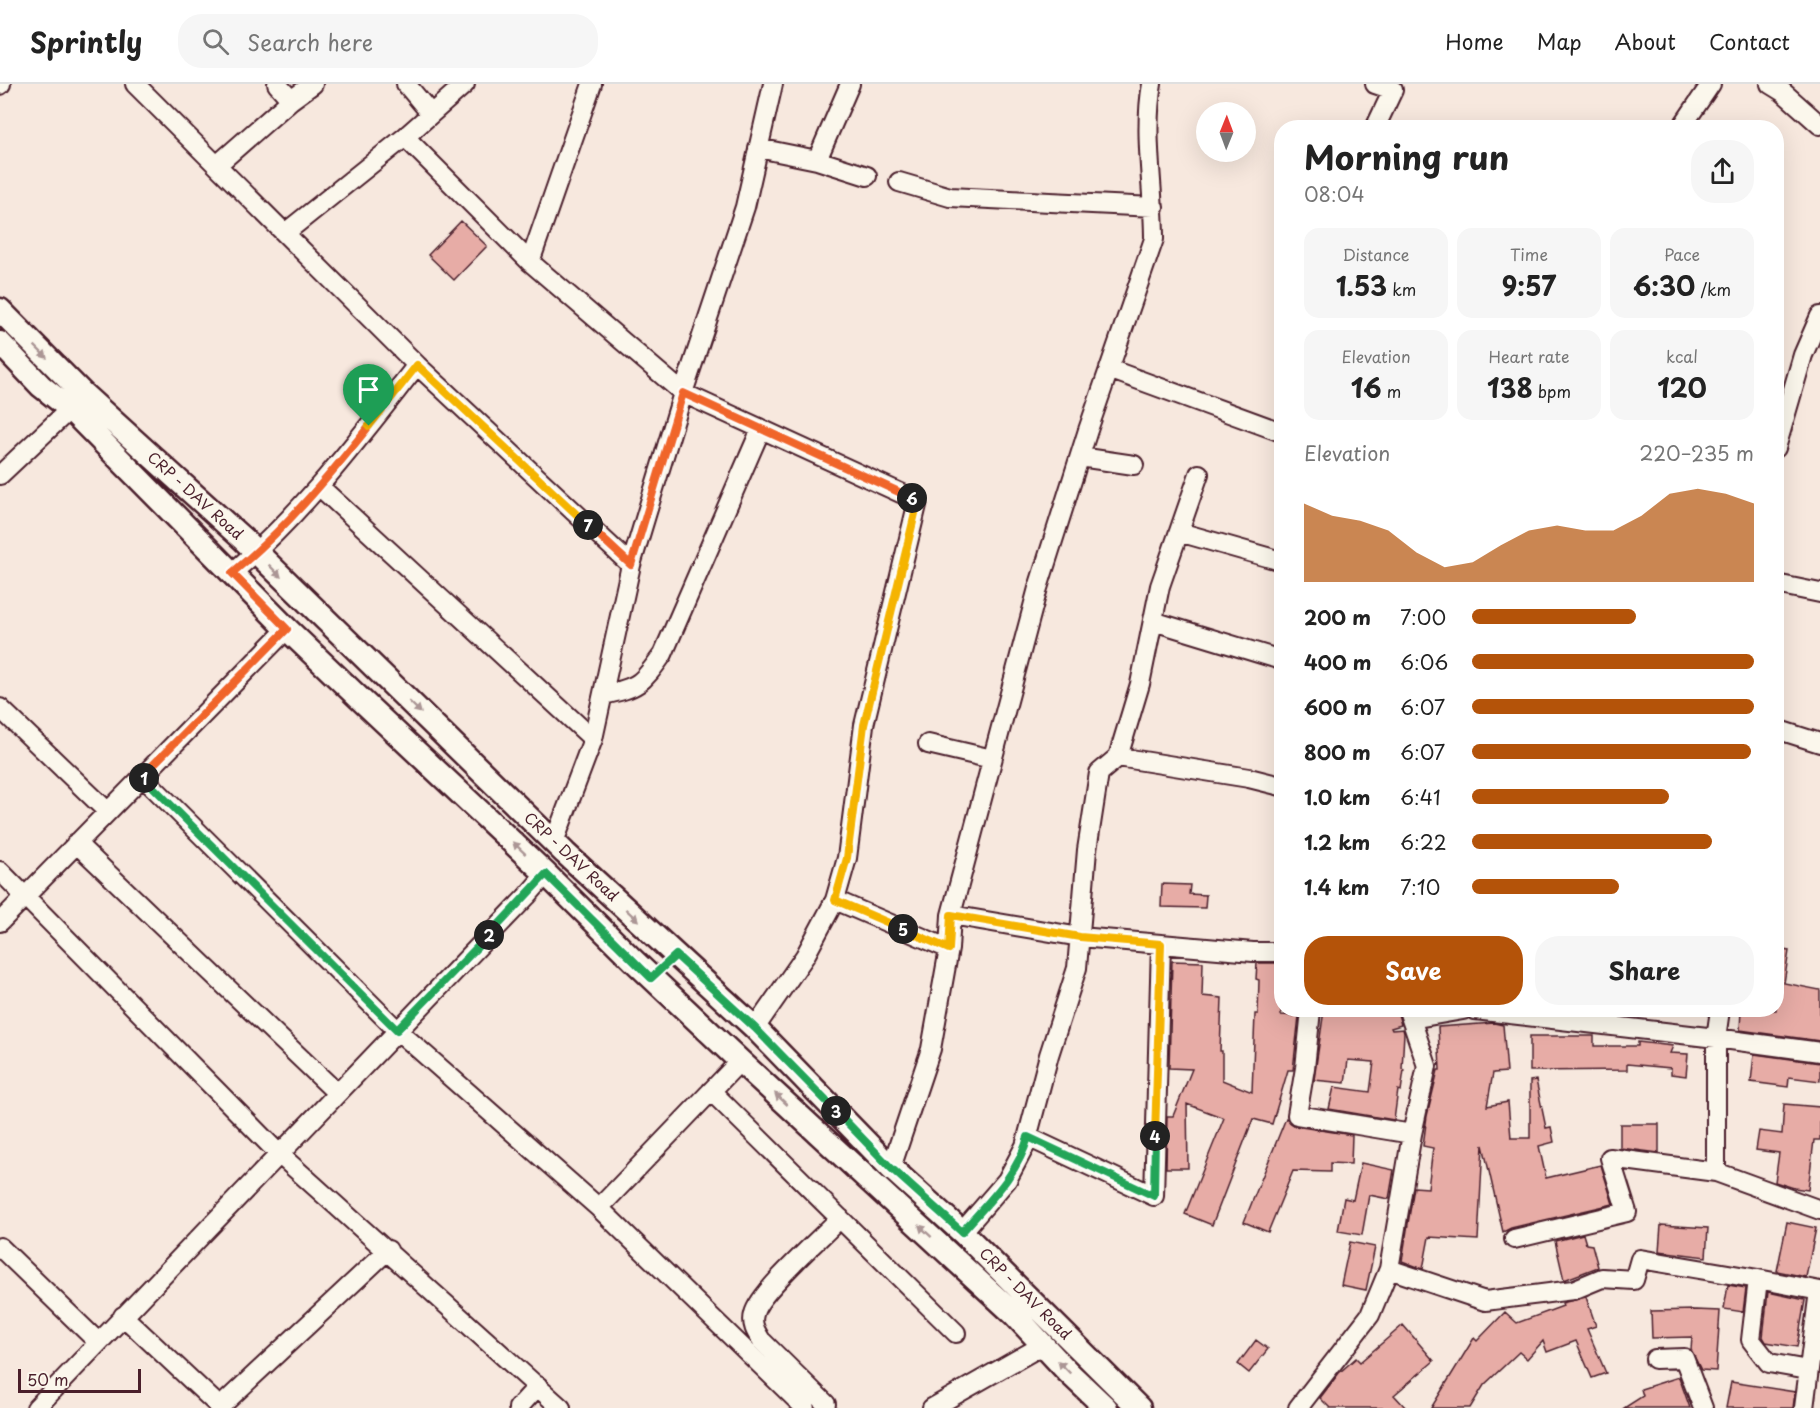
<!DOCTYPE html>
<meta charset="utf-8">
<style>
body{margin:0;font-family:"Playpen Sans",sans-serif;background:#f6f6f6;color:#222;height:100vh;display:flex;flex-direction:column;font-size:22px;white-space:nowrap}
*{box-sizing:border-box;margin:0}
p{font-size:20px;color:#767676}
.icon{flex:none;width:33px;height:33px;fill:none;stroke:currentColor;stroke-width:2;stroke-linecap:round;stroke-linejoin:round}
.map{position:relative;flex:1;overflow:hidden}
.panel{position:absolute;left:1274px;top:36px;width:510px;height:897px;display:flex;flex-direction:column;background:#fff;border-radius:24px;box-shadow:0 6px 24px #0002}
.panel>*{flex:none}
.needle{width:39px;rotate:1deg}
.tools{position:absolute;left:1196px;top:18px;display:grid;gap:12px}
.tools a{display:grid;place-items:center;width:60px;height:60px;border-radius:50%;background:#fff;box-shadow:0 6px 24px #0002;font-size:30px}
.scale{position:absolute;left:18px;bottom:15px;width:123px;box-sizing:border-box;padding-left:6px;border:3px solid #4a1f2b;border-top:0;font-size:16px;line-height:21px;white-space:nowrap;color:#4a1f2b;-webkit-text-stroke:4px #fbf7ec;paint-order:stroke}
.pin{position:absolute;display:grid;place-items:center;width:51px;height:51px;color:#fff;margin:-62px -26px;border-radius:50% 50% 50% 0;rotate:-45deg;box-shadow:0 0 6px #0007}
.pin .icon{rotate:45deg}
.km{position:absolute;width:30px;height:30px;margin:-15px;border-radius:50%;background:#222;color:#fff;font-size:16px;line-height:30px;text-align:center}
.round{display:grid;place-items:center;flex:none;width:63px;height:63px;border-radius:24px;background:#f6f6f6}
.summary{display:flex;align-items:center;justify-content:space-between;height:102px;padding:0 30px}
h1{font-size:33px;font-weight:700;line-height:45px}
.figures{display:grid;grid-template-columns:repeat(3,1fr);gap:9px;height:102px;padding:6px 30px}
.figures div{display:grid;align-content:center;border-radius:15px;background:#f6f6f6;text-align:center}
.figures b{font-size:26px;font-weight:700}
.figures small{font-size:16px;font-weight:400}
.figures p{font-size:16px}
.chart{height:168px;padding:12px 30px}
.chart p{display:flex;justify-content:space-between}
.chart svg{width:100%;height:108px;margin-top:6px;fill:#b45309;opacity:.7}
.primary-button{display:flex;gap:12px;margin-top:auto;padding:12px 30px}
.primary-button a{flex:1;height:69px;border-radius:24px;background:#b45309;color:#fff;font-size:24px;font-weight:700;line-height:69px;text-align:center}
.primary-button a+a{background:#f6f6f6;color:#222}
ul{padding:0 30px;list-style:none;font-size:20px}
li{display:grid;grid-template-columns:96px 72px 1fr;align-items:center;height:45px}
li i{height:15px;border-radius:8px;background:#b45309}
header{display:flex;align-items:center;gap:36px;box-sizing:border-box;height:84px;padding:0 30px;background:#fff;border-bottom:2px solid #e0e0e0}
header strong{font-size:28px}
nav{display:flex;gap:33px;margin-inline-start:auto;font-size:21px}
.search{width:420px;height:54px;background:#f6f6f6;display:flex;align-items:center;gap:15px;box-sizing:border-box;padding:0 21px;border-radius:24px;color:#767676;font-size:22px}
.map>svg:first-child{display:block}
.building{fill:#e7aca6;stroke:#4a1f2b;stroke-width:1.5}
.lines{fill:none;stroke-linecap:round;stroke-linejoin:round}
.minor-casing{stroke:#4a1f2b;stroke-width:22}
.tertiary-casing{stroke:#4a1f2b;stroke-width:27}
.minor{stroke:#fbf7ec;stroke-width:18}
.tertiary{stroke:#fbf7ec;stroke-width:22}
.oneway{fill:#ab9695}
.split-1-casing{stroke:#fff;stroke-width:12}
.split-2-casing{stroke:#fff;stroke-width:12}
.split-3-casing{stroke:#fff;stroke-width:12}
.split-4-casing{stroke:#fff;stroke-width:12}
.split-5-casing{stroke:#fff;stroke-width:12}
.split-6-casing{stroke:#fff;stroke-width:12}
.split-7-casing{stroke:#fff;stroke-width:12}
.split-8-casing{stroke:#fff;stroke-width:12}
.split-1{stroke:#f0652b;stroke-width:8}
.split-2{stroke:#22a559;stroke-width:8}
.split-3{stroke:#22a559;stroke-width:8}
.split-4{stroke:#22a559;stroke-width:8}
.split-5{stroke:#f5b400;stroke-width:8}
.split-6{stroke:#f5b400;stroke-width:8}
.split-7{stroke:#f0652b;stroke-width:8}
.split-8{stroke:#f5b400;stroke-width:8}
.labels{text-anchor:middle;stroke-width:6;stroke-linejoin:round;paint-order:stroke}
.street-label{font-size:15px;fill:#4a1f2b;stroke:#fbf7ec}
</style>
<header>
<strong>Sprintly</strong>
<div class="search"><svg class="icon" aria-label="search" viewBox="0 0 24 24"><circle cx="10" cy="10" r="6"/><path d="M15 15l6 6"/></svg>Search here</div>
<nav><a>Home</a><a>Map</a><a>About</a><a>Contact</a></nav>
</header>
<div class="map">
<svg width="1820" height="1324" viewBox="0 0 1820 1324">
<rect width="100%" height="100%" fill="#f7e8de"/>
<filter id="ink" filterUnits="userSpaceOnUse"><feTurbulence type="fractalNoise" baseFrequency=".0167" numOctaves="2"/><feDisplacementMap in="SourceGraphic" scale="12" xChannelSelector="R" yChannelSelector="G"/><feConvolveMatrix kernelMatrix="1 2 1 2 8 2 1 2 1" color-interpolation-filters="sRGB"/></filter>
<g filter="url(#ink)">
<path class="building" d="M461 137 487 162 454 196 428 171Z
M1162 800 1190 801 1189 810 1206 811 1205 824 1161 823Z
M1776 865 1789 867 1784 899 1820 906V957L1740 946 1741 926H1776Z
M1172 877 1203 878 1202 912 1222 914 1220 967H1222V996L1252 1008 1255 930H1258L1259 896 1256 895 1257 879H1281V931L1299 932 1293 986H1288L1272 1040 1253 1035 1212 1141 1185 1130 1224 1034 1187 1020 1188 1084H1166L1167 1032H1173L1192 985 1169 984Z
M1324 926H1397L1401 941 1391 944 1392 946 1403 945 1404 949 1402 985 1404 986 1401 1007 1398 1006 1394 1036 1329 1025 1334 1003 1370 1008 1374 978 1348 976 1345 999 1314 996Z
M1494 939 1503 941 1507 988 1493 989 1487 1022 1508 1018 1511 1054H1530V997L1536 996 1546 1044 1551 1043 1554 1058 1539 1062 1546 1094 1601 1081 1613 1120 1511 1144 1503 1148 1483 1061 1478 1156 1429 1153 1423 1185 1402 1177 1414 1103 1428 1104 1433 1064 1423 1062 1427 1032 1438 986H1440L1438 943Z
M1530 952H1594V962H1638V958L1673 962 1670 969 1688 970 1686 992 1671 990V984L1627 980V986L1530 987Z
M1754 970 1820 979V997L1789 993 1788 1003 1751 998Z
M1784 1020 1820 1023V1056H1814L1808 1106 1794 1104 1775 1098 1779 1069 1756 1066 1759 1047 1782 1050Z
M1286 1034 1295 1042 1352 1051 1351 1080 1330 1079V1088L1293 1087 1268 1148 1244 1138Z
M1620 1040H1659V1069L1620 1064Z
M1361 1079 1394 1086 1389 1115 1369 1111 1362 1151 1338 1147 1344 1114 1353 1116Z
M1787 1138 1816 1144 1806 1193 1777 1187Z
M1661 1141 1708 1144 1706 1173 1659 1167Z
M1583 1150 1586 1160 1592 1161 1598 1183 1564 1196 1555 1157Z
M1350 1158 1375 1163 1366 1206 1341 1201Z
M1728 1201 1746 1204 1743 1228 1724 1225Z
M1768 1208 1805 1216 1797 1263 1766 1258 1763 1253Z
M1586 1213 1596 1242 1587 1245 1606 1289 1592 1294 1576 1257 1547 1268 1543 1257 1527 1275 1519 1268 1484 1301 1470 1324H1431L1474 1254 1477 1257 1505 1228 1517 1239 1563 1222 1562 1219Z
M1695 1226 1720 1227 1716 1287 1701 1286 1691 1266 1692 1253 1652 1254 1651 1227Z
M1403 1241 1434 1277 1394 1311 1406 1324H1330L1320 1314 1339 1289 1356 1274 1360 1278Z
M1256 1256 1268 1265 1249 1289 1238 1280Z
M1679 1293 1690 1324H1624L1643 1312 1641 1305Z
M1731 1298 1795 1308 1793 1324H1726Z"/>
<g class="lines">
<g class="minor-casing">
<path id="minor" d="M135 0 417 281C359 354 303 429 232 489
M406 0 431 30
M1375 0 1393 6 1375 44
M1770 0 1783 8 1820 41
M0 1 1 0
M291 16 313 0
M1681 44 1711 0
M758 64 817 76 867 92
M817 76 850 0
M217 81 291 16 277 0
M899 98 950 113 1154 123
M285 149 405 53
M530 178 592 0
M417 281 631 481 683 309 530 178 405 53 465 0
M1109 285 1281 348
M1776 364 1803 271 1820 232
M1080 373 1134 381
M0 391 70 325
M320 403 593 655
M1179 448 1281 477
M1776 500 1820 509
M1153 537 1281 576
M603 611C639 603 641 601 663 570L761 345
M0 624 107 727
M1776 645 1820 659
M928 660 992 675
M1118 673 1249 694 1281 702
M142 692 397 946 599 1124 805 1324
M554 758 593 655 631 481
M76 759 337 1009
M0 787 279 1070 561 1324
M835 816 949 865
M951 831 1080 853 1253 868H1281
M0 838 287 545
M1311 926 1305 984 1297 1031 1412 1050
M1475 926 1716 954V1088L1820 1126
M1720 926 1716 954 1820 968
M1411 935 1463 926
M755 944 805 872 835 816 847 774 864 641 918 417 683 309 745 123 773 0
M711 1007 956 1249
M1028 1053 1154 1112 1161 860
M891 1084 931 965 949 865 951 831 1038 504 1088 346 1154 155C1154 104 1143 51 1152 0
M599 1124 740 977
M962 1148 1007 1096 1025 1062 1049 971 1077 884 1087 766 1099 689 1118 673 1140 600 1160 502 1199 390
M1514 1155 1627 1128 1610 1074 1716 1088
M0 1163 98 1258
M1389 1185 1485 1217 1573 1206 1602 1194 1634 1196 1640 1175 1758 1195 1820 1207
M1758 1195 1751 1256 1769 1279 1808 1286
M123 1232 221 1324
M1655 1275 1684 1274 1703 1324
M826 1320 761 1256C756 1248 751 1240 754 1230 758 1209 822 1153 840 1134
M220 1323 388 1166
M36 1324 527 812 546 790
M518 1324 538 1302
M932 1324 1043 1261
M1298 1324 1370 1231 1389 1185 1412 1050 1427 982 1408 926
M1804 1324 1819 1207"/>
</g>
<g class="tertiary-casing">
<path id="tertiary" d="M0 226 83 310 244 456 565 769 755 944 891 1084 962 1148 1139 1324
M0 259 41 302 70 325 287 545 358 613 546 790 632 875 740 977 1015 1231 1068 1288 1106 1324"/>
</g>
<use href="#minor" class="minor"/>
<use href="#tertiary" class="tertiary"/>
</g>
<defs><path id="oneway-solid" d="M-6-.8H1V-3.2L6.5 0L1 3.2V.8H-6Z" transform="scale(1.5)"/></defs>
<g class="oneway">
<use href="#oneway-solid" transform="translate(41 268) rotate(45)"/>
<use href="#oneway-solid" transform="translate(275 487) rotate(45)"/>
<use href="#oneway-solid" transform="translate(415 623) rotate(44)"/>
<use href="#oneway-solid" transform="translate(519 764) rotate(-137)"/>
<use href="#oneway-solid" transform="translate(632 831) rotate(43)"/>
<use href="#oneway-solid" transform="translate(781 1015) rotate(-137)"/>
<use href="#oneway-solid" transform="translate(925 1147) rotate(-137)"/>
<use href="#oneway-solid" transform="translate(1064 1283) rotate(-134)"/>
</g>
</g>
<g class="lines" filter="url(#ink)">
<g class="split-1-casing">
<path id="split-1" d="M144 694 142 692 287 545 232 489C284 446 327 395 369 342"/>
</g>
<g class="split-2-casing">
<path id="split-2" d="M144 694 397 946 489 851"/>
</g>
<g class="split-3-casing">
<path id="split-3" d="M489 851 546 790 651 894 676 871 755 944 836 1027"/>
</g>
<g class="split-4-casing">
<path id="split-4" d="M836 1027 891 1084 962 1148C986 1120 1018 1091 1028 1053L1154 1112 1155 1052"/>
</g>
<g class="split-5-casing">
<path id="split-5" d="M903 845 949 865 951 831 1080 853 1161 860 1155 1052"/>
</g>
<g class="split-6-casing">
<path id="split-6" d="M903 845 835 816 847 774 864 641 918 417 912 414"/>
</g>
<g class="split-7-casing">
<path id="split-7" d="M588 441 631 481 683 309 912 414"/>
</g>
<g class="split-8-casing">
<path id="split-8" d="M369 342 417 281 588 441"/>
</g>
<use href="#split-1" class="split-1"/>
<use href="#split-2" class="split-2"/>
<use href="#split-3" class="split-3"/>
<use href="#split-4" class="split-4"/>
<use href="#split-5" class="split-5"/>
<use href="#split-6" class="split-6"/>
<use href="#split-7" class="split-7"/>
<use href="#split-8" class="split-8"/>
</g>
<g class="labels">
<g class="street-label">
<text transform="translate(195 412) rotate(42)" y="5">CRP - DAV Road</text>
<text transform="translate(571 773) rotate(43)" y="5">CRP - DAV Road</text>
<text transform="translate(1025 1210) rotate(45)" y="5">CRP - DAV Road</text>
</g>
</g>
</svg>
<div class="tools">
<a><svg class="needle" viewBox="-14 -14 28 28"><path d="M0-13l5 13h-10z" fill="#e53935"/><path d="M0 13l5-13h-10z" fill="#767676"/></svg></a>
</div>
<div class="scale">50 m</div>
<div class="pin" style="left:369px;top:342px;background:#1e9e55"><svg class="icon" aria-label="arrive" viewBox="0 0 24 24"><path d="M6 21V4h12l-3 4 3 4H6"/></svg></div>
<b class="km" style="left:144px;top:694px">1</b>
<b class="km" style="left:489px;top:851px">2</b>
<b class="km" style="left:836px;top:1027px">3</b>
<b class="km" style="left:1155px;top:1052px">4</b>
<b class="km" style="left:903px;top:845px">5</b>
<b class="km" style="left:912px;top:414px">6</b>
<b class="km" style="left:588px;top:441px">7</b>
<section class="panel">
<div class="summary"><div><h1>Morning run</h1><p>08:04</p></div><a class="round"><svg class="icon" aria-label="share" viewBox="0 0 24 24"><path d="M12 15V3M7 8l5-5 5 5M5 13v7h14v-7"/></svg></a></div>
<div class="figures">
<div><p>Distance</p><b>1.53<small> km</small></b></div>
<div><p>Time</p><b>9:57</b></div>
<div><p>Pace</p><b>6:30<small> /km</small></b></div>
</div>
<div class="figures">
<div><p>Elevation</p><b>16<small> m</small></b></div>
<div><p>Heart rate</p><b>138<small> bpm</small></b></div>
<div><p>kcal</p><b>120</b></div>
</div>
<div class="chart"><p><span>Elevation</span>220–235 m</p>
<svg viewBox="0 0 160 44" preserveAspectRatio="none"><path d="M0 44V12L10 17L20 19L30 23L40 32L50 38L60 36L70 29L80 23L90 21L100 23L110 23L120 17L130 8L140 6L150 8L160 12V44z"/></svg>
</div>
<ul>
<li><b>200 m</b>7:00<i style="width:58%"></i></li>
<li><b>400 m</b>6:06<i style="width:100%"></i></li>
<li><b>600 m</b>6:07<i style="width:100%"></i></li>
<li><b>800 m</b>6:07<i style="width:99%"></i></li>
<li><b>1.0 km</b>6:41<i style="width:70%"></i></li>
<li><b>1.2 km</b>6:22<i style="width:85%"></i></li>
<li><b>1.4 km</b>7:10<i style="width:52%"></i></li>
</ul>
<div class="primary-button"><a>Save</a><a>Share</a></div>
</section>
</div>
